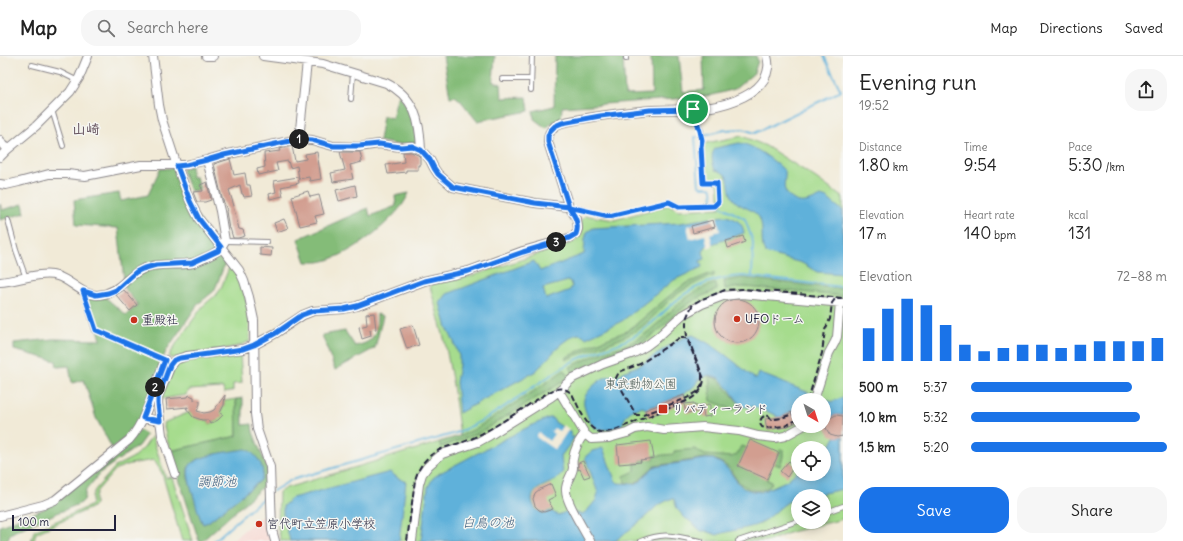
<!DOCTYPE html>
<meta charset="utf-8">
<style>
body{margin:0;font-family:Delius,"Klee One",sans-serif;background:#f6f6f6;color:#222;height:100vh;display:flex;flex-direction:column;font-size:15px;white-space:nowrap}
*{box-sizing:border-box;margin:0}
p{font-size:13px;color:#767676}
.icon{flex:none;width:22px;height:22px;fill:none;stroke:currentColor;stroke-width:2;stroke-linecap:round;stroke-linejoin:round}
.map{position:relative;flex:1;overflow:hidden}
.panel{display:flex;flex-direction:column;background:#fff;width:340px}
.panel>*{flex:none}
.needle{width:26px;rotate:141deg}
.fabs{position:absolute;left:791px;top:337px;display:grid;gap:8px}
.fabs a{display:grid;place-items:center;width:40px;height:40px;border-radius:50%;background:#fff;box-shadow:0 2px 10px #0003;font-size:20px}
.scale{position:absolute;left:12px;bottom:10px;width:104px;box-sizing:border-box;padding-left:4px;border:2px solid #22223b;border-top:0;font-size:11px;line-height:14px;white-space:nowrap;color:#22223b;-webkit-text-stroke:3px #f6f6f2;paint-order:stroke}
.pin{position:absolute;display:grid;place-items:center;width:34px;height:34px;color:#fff;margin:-17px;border:2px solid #fff;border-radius:50%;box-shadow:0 1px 4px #0007}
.km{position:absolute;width:20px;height:20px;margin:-10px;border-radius:50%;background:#222;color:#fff;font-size:11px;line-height:20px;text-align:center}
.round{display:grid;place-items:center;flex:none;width:42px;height:42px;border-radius:16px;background:#f6f6f6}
.head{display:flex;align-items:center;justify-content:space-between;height:68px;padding:0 16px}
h1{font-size:22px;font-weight:600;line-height:30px}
.metrics{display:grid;grid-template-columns:repeat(3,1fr);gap:6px;height:68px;padding:4px 16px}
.metrics div{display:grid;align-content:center}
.metrics b{font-size:17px;font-weight:600}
.metrics small{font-size:11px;font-weight:400}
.metrics p{font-size:11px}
.chart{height:112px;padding:8px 16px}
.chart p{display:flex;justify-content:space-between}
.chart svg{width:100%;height:72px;margin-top:4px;stroke:#1a73e8;stroke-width:6}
.action{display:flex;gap:8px;margin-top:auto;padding:8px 16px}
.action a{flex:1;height:46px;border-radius:16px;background:#1a73e8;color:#fff;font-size:16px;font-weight:600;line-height:46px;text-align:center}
.action a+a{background:#f6f6f6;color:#222}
ul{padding:0 16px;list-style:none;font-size:13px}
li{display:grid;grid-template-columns:64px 48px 1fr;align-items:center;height:30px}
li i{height:10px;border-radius:5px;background:#1a73e8}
header{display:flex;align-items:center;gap:24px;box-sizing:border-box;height:56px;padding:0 20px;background:#fff;border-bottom:1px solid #e0e0e0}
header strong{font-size:19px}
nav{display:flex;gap:22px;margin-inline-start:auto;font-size:14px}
.search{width:280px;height:36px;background:#f6f6f6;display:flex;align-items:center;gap:10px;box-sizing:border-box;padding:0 14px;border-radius:16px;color:#767676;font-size:15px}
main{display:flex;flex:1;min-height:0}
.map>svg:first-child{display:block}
.built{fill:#f7d0c9}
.green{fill:#a6dc8d;stroke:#647f64;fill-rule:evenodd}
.forest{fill:#84bc78;stroke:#536f5a;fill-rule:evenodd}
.water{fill:#5fb1da;stroke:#406a8a;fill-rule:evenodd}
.pier{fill:#f1ead7}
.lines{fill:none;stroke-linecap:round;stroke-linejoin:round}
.stream{stroke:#5fb1da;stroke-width:2}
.building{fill:#d29e90}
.lane-casing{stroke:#8a8689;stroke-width:6}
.street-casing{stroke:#8a8689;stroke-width:10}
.lane{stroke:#fff;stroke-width:4}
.street{stroke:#fff;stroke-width:8}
.rail{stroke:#22223b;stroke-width:2;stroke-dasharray:6 3;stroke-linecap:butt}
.route-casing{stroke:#fff;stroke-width:8}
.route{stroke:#1a73e8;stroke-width:5}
.poi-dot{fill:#c8321e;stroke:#f6f6f2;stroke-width:1.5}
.labels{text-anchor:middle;stroke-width:3;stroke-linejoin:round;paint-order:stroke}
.poi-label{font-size:12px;fill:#22223b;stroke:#f6f6f2;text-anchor:start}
.park-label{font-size:12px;fill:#4a5a54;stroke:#f6f6f2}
.water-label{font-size:13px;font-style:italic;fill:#3a5b7b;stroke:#f6f6f2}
.quarter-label{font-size:14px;font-weight:bold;fill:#604d59;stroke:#f6f6f2}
</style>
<header>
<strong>Map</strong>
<div class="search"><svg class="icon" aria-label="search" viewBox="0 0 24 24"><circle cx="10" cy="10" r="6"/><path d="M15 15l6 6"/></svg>Search here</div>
<nav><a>Map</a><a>Directions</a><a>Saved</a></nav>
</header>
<main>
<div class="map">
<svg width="843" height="485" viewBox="0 0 843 485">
<rect width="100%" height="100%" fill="#f6f6f2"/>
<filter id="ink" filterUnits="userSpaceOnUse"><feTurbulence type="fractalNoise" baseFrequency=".025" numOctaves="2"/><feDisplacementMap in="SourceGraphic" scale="8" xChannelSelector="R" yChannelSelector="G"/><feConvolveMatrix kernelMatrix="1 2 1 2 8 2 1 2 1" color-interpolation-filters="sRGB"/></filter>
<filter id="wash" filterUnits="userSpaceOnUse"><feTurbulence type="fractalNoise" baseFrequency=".012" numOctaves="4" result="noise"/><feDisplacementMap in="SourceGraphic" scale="16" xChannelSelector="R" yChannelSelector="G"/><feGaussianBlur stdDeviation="0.9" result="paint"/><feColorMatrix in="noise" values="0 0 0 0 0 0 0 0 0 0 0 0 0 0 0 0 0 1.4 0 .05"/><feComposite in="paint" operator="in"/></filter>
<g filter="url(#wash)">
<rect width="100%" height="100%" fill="#f1ead7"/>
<path class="built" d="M262 461H268L271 485H231L257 463Z"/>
<path class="green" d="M742 80 766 90 816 122 843 142V463L791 476 769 485H281L278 473 279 436 286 432 460 380 453 329 445 286 430 230 432 228 472 220 572 187C583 179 583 178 581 164L585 160H589L614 164 669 149 679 154 720 152 718 126H704L702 91 706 87ZM798 344H824V370H798ZM798 392H824V418H798ZM798 440H824V466H798Z
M232 211C247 233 250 259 250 285L239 290 173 302H170L169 300 178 285 203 250 218 237 221 232 229 212Z
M240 297 242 327 233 328V335L224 337 223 332 188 334 186 339 161 343V340L176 308 187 303Z
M236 343 237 380 170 395 163 367 190 356C195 362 200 364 208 364L210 368 218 364 222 360 220 357 224 349V345Z
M152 380 166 422 172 421 193 485H182L162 417 154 404 130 408 116 413 97 435 95 442V448L91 452 36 477 34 485H31L34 475 90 450 92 447V440L95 434 116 410 132 402 144 392Z"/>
<path class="forest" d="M443 0H495L493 26 501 28 502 42 527 41 529 55 477 65 460 44 455 40 450 41Z
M555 0H623L625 39 652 38 651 0H679L683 36 704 34 703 0H756L758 5 754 17 735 33 713 39 688 42 562 51 561 63 552 67 546 72 534 63 533 55 554 50Z
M398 38 413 57 417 86 399 89 379 85 383 60 392 62Z
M191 110 192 121H196L200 134 190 135 182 114 183 112Z
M172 112 175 113 188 148 226 200V205L217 228 214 235 198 248 166 295 141 361 134 373 127 381 112 392 96 362 84 324 72 327 69 310 57 311 56 305 14 294V287L53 283 101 284 98 273 87 241 89 239 105 241 126 259 138 249 125 233 118 172 76 169 74 144 119 137 121 145 148 139 160 113Z
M409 137C407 141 405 145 403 148 386 171 347 202 319 206 315 206 311 206 306 206L298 183 368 152 370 160 396 150 395 140Z
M0 148 2 154 23 148 25 157 0 164Z
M714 216V220C699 224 683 233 671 243 659 253 650 266 637 274 615 288 589 292 566 304L565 302 588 290 627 275 635 269 668 241 685 228Z
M742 222 843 233V240L744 231 725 233 724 225Z
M716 227 717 234 700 241 690 247 678 256 657 276 635 292 574 318 570 311C582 305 594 299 607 295 619 291 631 288 641 281 668 262 682 237 716 227Z
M377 258 383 260 375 292 335 314 322 279 345 275 355 290C375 286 377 278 377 258Z
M564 314 569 322 479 377 441 391 439 386 460 380 475 373 534 335Z
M709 320 718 323 739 347 740 350 734 354 711 345Z
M243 342V369L252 368 253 376 267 412 268 426 202 485H199L170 395 237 380 236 343ZM215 398 262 422 260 425 208 466 203 468 188 422V412L191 408 196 404Z
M140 374 146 379 138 390 101 416 86 434 84 444 81 447 17 474 10 478 7 485H0V470L44 453Z
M741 390 777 400 781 392 783 394V401L780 410 773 407 767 424 772 426 770 430C767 432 764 434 761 434 751 436 740 429 735 421 733 419 732 415 730 413 723 406 714 402 705 402L654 410 644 419 640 424 634 427H625L624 420 635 415V407L641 406V404L654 403V400L674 398V395L696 393 701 397 705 399 732 401 737 398Z"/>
<path class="water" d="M739 87C753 88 776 106 785 115 786 121 783 129 785 134 786 137 789 140 791 142 801 150 811 145 821 140L827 142 843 155V218L817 216 802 207 765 197C760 188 764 174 760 163 755 153 742 152 735 145 726 136 732 122 723 117 721 115 718 115 715 114 712 107 710 97 716 92Z
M724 160C734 161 743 166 744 177L706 190 703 196 705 203 700 205 702 211 674 224 622 265 586 282 583 279 578 278 572 280 561 288 536 315 459 357 456 326 459 309V300L454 286 447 272 440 247 447 238 534 205 540 215 584 198 585 183 587 176 593 172 680 167ZM568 225 571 226 572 230 570 234 546 243 543 232Z
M693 279C716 290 735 306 754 322H757L759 317 832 346 843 341V360C835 357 830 361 826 367L824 366V344H798V360L795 361 792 355 782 361H776V359L752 350 751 352 748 351 741 350 730 334 719 322 709 319 698 324C693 339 660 347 646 353L643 351C630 354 627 356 622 369 607 375 593 378 587 359 585 354 583 348 584 343 587 333 607 315 617 321 624 314 634 312 642 308 656 299 678 281 693 279Z
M549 362H552L555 366 570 376 571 381H575L561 400 562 410 563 417C560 420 557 423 554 425 544 430 528 434 533 448 534 451 536 454 539 455 543 458 546 457 551 455L558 459 568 455 582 458 587 455 596 444 598 437 585 401 592 395 603 392 615 424 618 427 634 428 641 425 645 419 654 411 705 403H713L722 408 729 414 735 423 743 432 752 435 761 436 786 425 798 415V418H824V407L830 404 828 394 835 381 843 380V433L810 440H798V442C782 445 774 461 759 468 748 473 730 474 717 479L706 475H701L690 465 685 462 677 453 674 443H670L657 450 642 464 615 485H421L428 431 433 422 440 417 474 399 530 370Z
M246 393C257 398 268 414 260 425L208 466 203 468C198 459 196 448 193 438 191 430 186 419 189 411 194 399 234 395 246 393Z
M390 416 398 422 406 426 399 485H290L283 458V450L292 442Z"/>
<path class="pier" d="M717 160 720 175 710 178 713 190 708 192 705 179 690 183 687 170 712 164 711 161Z
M563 369 569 373 555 394 536 381 539 377 549 385 554 378 551 376 554 372 559 375Z"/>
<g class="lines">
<path class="stream" d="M704 79 725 74 743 73 755 77 841 35 824 0
M697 81H695L699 130 701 131H710L712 133 713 146 714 147
M721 150 745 163 753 186 752 221
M273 435 291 424 456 377C498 360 531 330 570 307 592 294 618 292 639 277 654 267 665 254 678 243 697 228 720 221 743 220L843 231
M214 485 269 437"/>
</g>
<g id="blocks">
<path class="building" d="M292 90 295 105 306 103 305 98 317 96 321 123 310 125 309 121 299 123 297 110 290 112 288 105 276 107 278 115 258 119 257 113 265 111 264 97 280 95 279 93Z
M340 96H360L362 106 350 109 353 123 333 126 331 117 345 114Z
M403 96H411L418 99 420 101V109H418V114H406V116L388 118 386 109 404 106Z
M230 103 234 119 245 117 247 129H250L252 140 244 141 243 138H242L240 129 229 134 234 150H233L239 173 243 174 245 180 238 182H233L230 172 229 173 226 155 227 154 222 142 214 108Z
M298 121 299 127 281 131 283 140 270 143 269 138 276 136 274 125Z
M207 126 211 144 205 146H197L193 136 203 135 200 129Z
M355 129 357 140 339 145 336 134Z
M308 135 310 141 319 139 324 158 315 160 317 166 300 170 292 140Z
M284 163 288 172 277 176 274 167Z
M713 164 715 171 693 177 691 170Z
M743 180 745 186 728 192 726 185Z
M260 191 272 192 271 200 260 199Z
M124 234 137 249 130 255 116 239Z
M715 265a22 22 0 1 1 44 0a22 22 0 1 1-44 0Z
M374 257 376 273 370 274 371 280 362 283 359 271 367 269 366 258Z
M413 269 419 289 407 293 400 273Z
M189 339 194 341V344L200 345V348L197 355 204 357 210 356 214 354 225 339 224 349 220 357 223 359 218 364 210 368 208 364H202L193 361 186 352H188V351L167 353 166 343 188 341Z
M684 339 686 346 648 361 645 354Z
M694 347V350L710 348V360L704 361 703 355 686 357 684 348Z
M792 356 797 366 786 371 767 374 765 363 782 361Z
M836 359 843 360V380L837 381 830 379 826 372V369L830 362Z
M750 384 779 397 767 423 738 410Z
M651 385 654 402 640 404 641 406 619 408 617 389Z
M583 405 590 420 584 422 580 413 578 414V407Z
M789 405 795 409 787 421 780 415Z
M551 428 556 440 548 444 553 453 544 456 539 454 535 450 533 443 535 437 540 433Z"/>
</g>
</g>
<g filter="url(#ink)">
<use href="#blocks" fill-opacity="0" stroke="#8a8689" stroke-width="1"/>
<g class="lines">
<g class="lane-casing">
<path id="lane" d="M626 0V3
M32 9 60 16 78 25
M502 23H531
M531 34 532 0
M351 43 353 17
M52 54 63 90
M570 151 609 160 669 146 679 151 714 150 718 146 717 127H703L701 91 702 84 701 75 693 53
M8 164 16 194 26 222
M225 185 267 186
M83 235 95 274 165 304
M824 457 843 450
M641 485C667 475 675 481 701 485
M738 485 798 465"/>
</g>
<g class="street-casing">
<path id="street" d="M153 0 159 49 162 64 177 110 190 145 199 163 239 214 244 225 249 241 254 264 255 358 257 373 270 411 272 474 275 485
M206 0H213
M263 0 323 8 386 27C415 41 420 65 421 94
M299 83 307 6
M0 84 2 88 7 94
M0 101 7 94 36 70 70 36 79 22 88 0
M0 128 6 129 19 126 49 118H67L85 120 141 109H186L207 104 224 99 299 83 312 84 333 90 359 91 379 88 401 91 412 90 421 94 430 104 434 112 438 118 453 131 535 147 569 151
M0 226C17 225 41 215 57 220 71 224 83 240 98 239 122 237 127 217 148 211 162 207 178 210 193 207 198 205 202 203 207 201 216 196 220 195 225 185L220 155 207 104
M559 335 585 378 591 383 609 382 627 377 635 373 647 371 664 374 703 371 739 375 758 380 775 382 785 380 803 370
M814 344 829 297 835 286 837 281 840 247
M143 362 160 365
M585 378C579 383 574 395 573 403 572 406 573 409 573 412 572 420 565 426 566 435 566 446 584 474 590 485
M175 418 162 379 158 348V341L171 309 175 304 187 300 243 293 254 289 276 277 303 259 313 255 344 253 357 250 424 225 469 215 523 195 569 182 576 178 578 173 577 163 569 151 548 86C548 79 550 74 555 70 562 65 573 65 581 63 604 59 628 56 651 54 669 53 688 55 706 52 727 49 765 38 768 12 769 8 768 4 767 0
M0 460 43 449 55 444 129 384C146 366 156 327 165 304
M412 485 419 428 422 418 428 410 442 398 478 386 487 381 551 341 563 332 566 328 573 322 603 308 634 297 646 290 658 281 682 259 702 248 723 240 742 238 843 247"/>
</g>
<use href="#lane" class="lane"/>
<use href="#street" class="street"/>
<path class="rail" d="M681 281H684L687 283 702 319V328L700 332 697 336 687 342 643 359H636L616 323V322L619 316 640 308Z
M808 344 822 297 825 274 830 263 832 247 835 243H841
M798 358C789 357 783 364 771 363L769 360C763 359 760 362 760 368L762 371 765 372 785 370 798 363
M407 485 415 424C418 414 422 406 431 399 444 389 459 389 473 382 500 369 524 351 549 336 558 331 565 331 572 338 578 349 586 373 600 376 605 377 610 375 615 374L689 344C697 339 703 334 704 323L687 280 686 272V263L689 256 693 248 700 244 725 234 743 233 843 242"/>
</g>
</g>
<g class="lines" filter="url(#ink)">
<g class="route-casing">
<path id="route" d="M693 53 650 54 600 60 562 67 555 70 550 75 548 80V86L569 151 535 147 453 131 438 118 434 112 430 104 421 94 412 90 401 91 379 88 359 90H333L312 84 299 83 224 99 207 104 186 109 177 110 190 145 199 163 221 191 218 195 192 207 156 209 142 213 136 216 116 234 108 237 96 239 83 235 96 274 165 304 143 362 160 365 158 348V341L170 309 174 304 180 302 243 293 254 289 276 277 302 259 313 255 344 253 357 250 402 233 424 225 469 215 523 196 569 182 576 178C580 167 574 159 569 151L609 160 669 146 679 151 714 150 718 146 717 127H703L701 91 702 84 700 75 693 53"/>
</g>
<use href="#route" class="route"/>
</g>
<g class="poi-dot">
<circle cx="737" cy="263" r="4"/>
<circle cx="134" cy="264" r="4"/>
<rect x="658" y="348" width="10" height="10" rx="2"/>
<circle cx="259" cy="468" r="4"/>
</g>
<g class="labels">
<g class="poi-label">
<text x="745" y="267">UFOドーム</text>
<text x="142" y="268">重殿社</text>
<text x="672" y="357">リバティーランド</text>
<text x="267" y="472">宮代町立笠原小学校</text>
</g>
<g class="park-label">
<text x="641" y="332">東武動物公園</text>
</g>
<g class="water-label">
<text x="217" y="430">調節池</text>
<text x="488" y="471">白鳥の池</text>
</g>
<g class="quarter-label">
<text x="86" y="78">山崎</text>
</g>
</g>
</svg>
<div class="fabs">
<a><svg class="needle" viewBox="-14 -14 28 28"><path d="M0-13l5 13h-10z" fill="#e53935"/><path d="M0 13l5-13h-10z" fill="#767676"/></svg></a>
<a><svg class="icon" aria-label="locate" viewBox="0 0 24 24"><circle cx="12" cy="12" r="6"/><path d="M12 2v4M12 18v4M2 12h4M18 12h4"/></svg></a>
<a><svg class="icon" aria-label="layers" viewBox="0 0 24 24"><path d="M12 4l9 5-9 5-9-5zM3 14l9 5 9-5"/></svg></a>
</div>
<div class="scale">100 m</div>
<div class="pin" style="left:693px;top:53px;background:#1e9e55"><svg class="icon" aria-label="arrive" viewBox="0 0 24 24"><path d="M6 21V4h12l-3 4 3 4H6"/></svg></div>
<b class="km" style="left:299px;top:83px">1</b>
<b class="km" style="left:155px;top:331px">2</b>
<b class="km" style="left:556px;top:186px">3</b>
</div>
<section class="panel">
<div class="head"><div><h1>Evening run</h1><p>19:52</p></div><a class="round"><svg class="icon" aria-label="share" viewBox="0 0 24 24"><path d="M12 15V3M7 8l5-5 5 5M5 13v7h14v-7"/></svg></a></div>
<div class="metrics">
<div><p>Distance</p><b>1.80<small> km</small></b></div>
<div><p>Time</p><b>9:54</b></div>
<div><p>Pace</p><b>5:30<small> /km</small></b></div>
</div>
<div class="metrics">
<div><p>Elevation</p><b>17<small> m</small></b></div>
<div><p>Heart rate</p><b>140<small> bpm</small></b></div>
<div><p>kcal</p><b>131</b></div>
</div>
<div class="chart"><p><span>Elevation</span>72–88 m</p>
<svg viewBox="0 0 160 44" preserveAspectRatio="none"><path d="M5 44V24M15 44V12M25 44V6M35 44V10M45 44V22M55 44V34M65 44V38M75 44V36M85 44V34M95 44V34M105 44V36M115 44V34M125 44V32M135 44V32M145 44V32M155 44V30"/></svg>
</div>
<ul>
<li><b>500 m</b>5:37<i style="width:82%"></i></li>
<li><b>1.0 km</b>5:32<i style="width:86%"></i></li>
<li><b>1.5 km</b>5:20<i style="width:100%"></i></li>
</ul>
<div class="action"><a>Save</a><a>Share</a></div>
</section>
</main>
